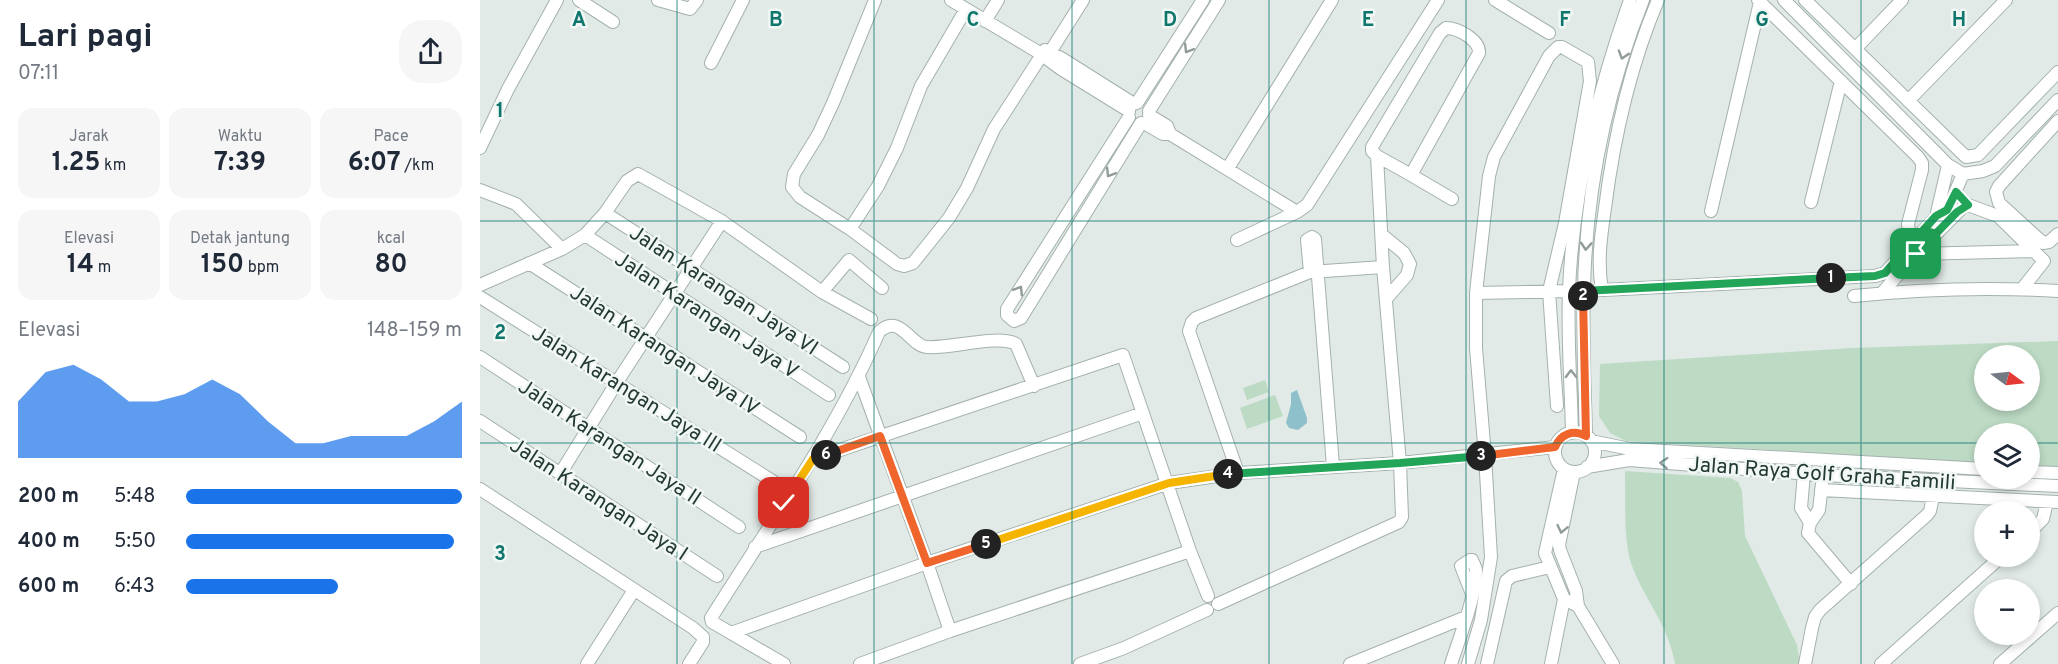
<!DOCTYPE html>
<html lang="id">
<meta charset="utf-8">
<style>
body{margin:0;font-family:Overpass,sans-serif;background:#f6f6f7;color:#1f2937;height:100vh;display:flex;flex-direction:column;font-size:22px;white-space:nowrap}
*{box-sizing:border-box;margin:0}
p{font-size:20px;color:#747a83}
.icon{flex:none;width:33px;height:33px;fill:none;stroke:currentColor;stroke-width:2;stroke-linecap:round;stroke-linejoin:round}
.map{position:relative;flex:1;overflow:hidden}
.sheet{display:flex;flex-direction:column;background:#fff;width:480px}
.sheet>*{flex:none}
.needle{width:39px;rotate:105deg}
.buttons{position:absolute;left:1494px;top:345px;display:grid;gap:12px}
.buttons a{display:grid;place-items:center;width:66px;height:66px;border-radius:50%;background:#fff;box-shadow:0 3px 9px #0003;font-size:30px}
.pin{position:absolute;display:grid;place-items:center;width:51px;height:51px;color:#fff;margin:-26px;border-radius:12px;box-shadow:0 3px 9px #0006}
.km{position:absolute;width:30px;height:30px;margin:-15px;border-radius:50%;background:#222;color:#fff;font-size:16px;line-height:30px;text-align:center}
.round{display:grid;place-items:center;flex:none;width:63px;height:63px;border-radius:24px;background:#f6f6f7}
.headline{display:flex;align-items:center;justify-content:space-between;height:102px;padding:0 18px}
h1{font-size:33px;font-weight:700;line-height:45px}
.figures{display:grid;grid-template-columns:repeat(3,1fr);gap:9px;height:102px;padding:6px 18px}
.figures div{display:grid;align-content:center;border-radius:15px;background:#f6f6f7;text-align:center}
.figures b{font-size:26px;font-weight:700}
.figures small{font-size:16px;font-weight:400}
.figures p{font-size:16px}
.chart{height:168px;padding:12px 18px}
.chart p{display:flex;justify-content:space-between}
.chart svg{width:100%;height:108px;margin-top:6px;fill:#1a73e8;opacity:.7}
ul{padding:0 18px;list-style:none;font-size:20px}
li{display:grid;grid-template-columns:96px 72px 1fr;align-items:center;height:45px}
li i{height:15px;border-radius:8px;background:#1a73e8}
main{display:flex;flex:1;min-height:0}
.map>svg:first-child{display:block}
.green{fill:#bcdac4;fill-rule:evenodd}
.water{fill:#8ec0cb}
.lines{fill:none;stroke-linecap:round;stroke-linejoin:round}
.minor-casing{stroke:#a4b1ad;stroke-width:14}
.minor{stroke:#fff;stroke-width:12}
.oneway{stroke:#919c9a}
.split-1-casing{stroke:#fff;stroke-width:12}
.split-2-casing{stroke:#fff;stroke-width:12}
.split-3-casing{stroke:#fff;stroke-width:12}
.split-4-casing{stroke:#fff;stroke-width:12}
.split-5-casing{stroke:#fff;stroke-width:12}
.split-6-casing{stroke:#fff;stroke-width:12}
.split-7-casing{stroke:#fff;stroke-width:12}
.split-1{stroke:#22a559;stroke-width:8}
.split-2{stroke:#22a559;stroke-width:8}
.split-3{stroke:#f0652b;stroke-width:8}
.split-4{stroke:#22a559;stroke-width:8}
.split-5{stroke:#f5b400;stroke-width:8}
.split-6{stroke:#f0652b;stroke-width:8}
.split-7{stroke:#f5b400;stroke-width:8}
.grid{fill:none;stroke:#0f766e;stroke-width:1.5;stroke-opacity:0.55}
.labels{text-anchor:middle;stroke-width:5;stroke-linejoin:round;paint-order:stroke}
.street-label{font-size:21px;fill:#233934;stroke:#f1f7f4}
.grid-label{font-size:20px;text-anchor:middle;font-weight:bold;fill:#0f766e;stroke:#f1f7f4;stroke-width:5;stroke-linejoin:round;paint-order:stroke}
</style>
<main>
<section class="sheet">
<div class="headline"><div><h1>Lari pagi</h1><p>07:11</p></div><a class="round"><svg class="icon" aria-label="share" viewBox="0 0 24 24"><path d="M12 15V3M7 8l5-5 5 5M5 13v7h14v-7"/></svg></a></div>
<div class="figures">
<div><p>Jarak</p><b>1.25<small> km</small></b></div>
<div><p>Waktu</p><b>7:39</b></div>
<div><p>Pace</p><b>6:07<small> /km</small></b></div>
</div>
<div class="figures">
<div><p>Elevasi</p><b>14<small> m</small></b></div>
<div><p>Detak jantung</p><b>150<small> bpm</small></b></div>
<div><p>kcal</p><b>80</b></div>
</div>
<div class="chart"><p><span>Elevasi</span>148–159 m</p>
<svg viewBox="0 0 160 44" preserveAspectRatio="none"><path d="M0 44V21L10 9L20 6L30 12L40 21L50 21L60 18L70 12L80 18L90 29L100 38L110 38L120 35L130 35L140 35L150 29L160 21V44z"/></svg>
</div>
<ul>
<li><b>200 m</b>5:48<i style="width:100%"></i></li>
<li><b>400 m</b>5:50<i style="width:97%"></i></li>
<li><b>600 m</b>6:43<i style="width:55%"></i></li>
</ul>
</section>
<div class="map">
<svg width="1578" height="664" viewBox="0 0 1578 664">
<rect width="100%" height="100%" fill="#e1eae6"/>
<path class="green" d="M1578 341V468L1550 466V434H1504V463L1146 441 1130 433 1119 416 1120 364 1373 348ZM1504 356H1550V400H1504Z
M785 380 789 392 767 400 763 388Z
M795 395 803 416 767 429 760 408Z
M1145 471 1250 478 1258 482 1262 491 1265 536 1317 645 1320 664H1195C1189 625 1163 598 1151 563 1143 537 1146 499 1145 471Z"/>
<path class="water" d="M817 390 827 418V423L818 430 809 428 806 423 811 404V393Z"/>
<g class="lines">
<g class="minor-casing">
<path id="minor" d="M99 0 133 22
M178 0 210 9 217 0
M395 0 353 103 338 135 314 174 312 187 320 197 370 229 417 264 424 266 433 263 469 218 487 188 514 129 565 50
M471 0 558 52 581 69 649 111
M1015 0 1069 33
M1278 0 1438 157 1442 163V170L1428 224 1431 243
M1304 0 1468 165 1483 174
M1325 0 1486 157 1498 155 1578 72
M505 21 518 0
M1375 49 1422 0
M565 50 581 58 654 104
M567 57 603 0
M231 63 263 0
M1428 101 1526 0
M657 103 723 0
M669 111 739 0
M649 117 527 309V315L534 321 541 318 661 123
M1578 121 1519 186 1516 192 1519 203 1563 243 1569 242 1578 234
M664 123 683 134H690L687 126 669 115
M690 134 817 212
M0 148 28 89 77 0
M897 156 931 175
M748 168 852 0
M1483 174 1503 171 1515 166 1578 100
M0 190 36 204 82 249
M1331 202 1361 81
M1231 211 1280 2
M125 213 363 367
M1456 217 1468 165
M370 229 398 186 417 148 441 86 486 9
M105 235 349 395
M902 235 924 253 930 264 927 275 906 299
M757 240 817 212 827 205 958 0
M1436 254 1483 207 1488 205 1518 216 1564 261 1542 289
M49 263 320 437
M830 272 827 240 832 237 835 239 853 466
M0 285 82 249 105 235 125 213 147 181 158 174 240 220 342 292 391 319
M1122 290C1117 262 1121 236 1125 208 1134 137 1150 66 1178 0
M1103 291 1395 276 1405 273 1456 217 1468 209 1483 174
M342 292 369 260 402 288
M996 293 1089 291
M1402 293 1436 254 1554 251
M1374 296C1441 289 1511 287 1578 291
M0 297 294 482
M0 357 259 527
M379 377 447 563 470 631
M0 421 237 576
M1075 452a20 20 0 1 1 40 0a20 20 0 1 1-40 0Z
M1092 433C1091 385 1087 337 1089 290 1093 192 1117 93 1150 0
M1106 436C1105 387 1102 338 1104 290 1106 190 1126 93 1163 0
M1111 441 1150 449 1504 469
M333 459 643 355 710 551 728 596
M1107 467 1149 460 1342 475 1578 486
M1084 469 1065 553 1084 599 1098 606
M1094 472 1079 545 1080 550 1096 591 1098 606 1133 664
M1550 472 1578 473
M758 473 709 331 712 322 716 318 830 272 903 267
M1324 473 1321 508 1330 523
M80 474 137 382 242 221
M1342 484 1339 510 1330 523 1328 533 1371 584
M0 489 213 628 223 637V642L209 664
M1341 490 1578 502
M1550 532 1563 519 1567 502
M275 547 663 413
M738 604 919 522 922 517 920 463 903 267 897 156 892 151V147L960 33 966 28C978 28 1000 40 999 53L931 175 972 199
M251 633 447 563 689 483 758 473 920 463 1075 447
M107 664 154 590
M304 664 232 622 231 618C290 524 354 434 399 332 420 312 430 346 447 347 470 349 519 334 536 344L554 386
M380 664 470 631 710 551
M600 664 644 648 727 610
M870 664 986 617
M971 664C980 636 994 602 996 573 997 568 994 565 992 560H990L981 566 992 594
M988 664 1001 620 1011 557 1005 456 996 348V293L1009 176 1014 157 1069 56 1078 47H1082L1108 62 1110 81 1085 223 1069 291 1077 406
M1007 664 1026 581 1032 576 1070 567
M1071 664 1084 599
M1325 664 1332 628 1335 617 1340 610 1447 515 1450 511 1453 497
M1401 664 1522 556
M1520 664 1578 613"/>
</g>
<use href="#minor" class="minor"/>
</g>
<defs><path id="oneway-chevron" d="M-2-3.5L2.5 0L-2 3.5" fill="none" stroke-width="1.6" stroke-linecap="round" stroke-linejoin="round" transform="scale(1.5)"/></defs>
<g class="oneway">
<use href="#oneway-chevron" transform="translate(708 49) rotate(122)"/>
<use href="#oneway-chevron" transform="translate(1143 55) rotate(107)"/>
<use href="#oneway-chevron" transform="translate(630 173) rotate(122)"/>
<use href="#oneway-chevron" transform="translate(1106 246) rotate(94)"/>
<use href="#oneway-chevron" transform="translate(539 290) rotate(-58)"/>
<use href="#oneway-chevron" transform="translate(1091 374) rotate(-91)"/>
<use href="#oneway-chevron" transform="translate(1184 463) rotate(-176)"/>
<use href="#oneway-chevron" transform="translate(1082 529) rotate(102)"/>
</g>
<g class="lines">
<g class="split-1-casing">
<path id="split-1" d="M1351 278 1395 276 1405 273 1456 216 1467 210 1476 192 1488 205 1477 212 1436 254"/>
</g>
<g class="split-2-casing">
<path id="split-2" d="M1103 296V291L1122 290 1351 278"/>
</g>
<g class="split-3-casing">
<path id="split-3" d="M1001 456 1075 447C1081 434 1093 429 1106 436L1103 296"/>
</g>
<g class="split-4-casing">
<path id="split-4" d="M748 474 920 463 1001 456"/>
</g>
<g class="split-5-casing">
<path id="split-5" d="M506 544 689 483 748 474"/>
</g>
<g class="split-6-casing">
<path id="split-6" d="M346 455 400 436 447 563 506 544"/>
</g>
<g class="split-7-casing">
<path id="split-7" d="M304 503 333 459 346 455"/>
</g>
<use href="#split-1" class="split-1"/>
<use href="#split-2" class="split-2"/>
<use href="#split-3" class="split-3"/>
<use href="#split-4" class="split-4"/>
<use href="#split-5" class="split-5"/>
<use href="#split-6" class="split-6"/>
<use href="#split-7" class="split-7"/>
</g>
<path class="grid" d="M197 0V664M394 0V664M592 0V664M789 0V664M986 0V664M1184 0V664M1381 0V664M0 221H1578M0 443H1504M1550 443H1578"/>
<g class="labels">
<g class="street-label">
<text transform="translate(244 290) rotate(33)" y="7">Jalan Karangan Jaya VI</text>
<text transform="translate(227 315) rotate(33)" y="7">Jalan Karangan Jaya V</text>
<text transform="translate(185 350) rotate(33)" y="7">Jalan Karangan Jaya IV</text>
<text transform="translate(147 389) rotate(32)" y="7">Jalan Karangan Jaya III</text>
<text transform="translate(130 442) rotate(33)" y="7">Jalan Karangan Jaya II</text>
<text transform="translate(1342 473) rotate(4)" y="7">Jalan Raya Golf Graha Famili</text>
<text transform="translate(119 499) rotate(33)" y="7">Jalan Karangan Jaya I</text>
</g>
</g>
<g class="grid-label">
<text x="99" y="26">A</text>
<text x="296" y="26">B</text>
<text x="493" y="26">C</text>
<text x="690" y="26">D</text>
<text x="888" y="26">E</text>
<text x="1085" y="26">F</text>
<text x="1282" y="26">G</text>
<text x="1479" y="26">H</text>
<text x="20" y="117">1</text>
<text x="20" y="339">2</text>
<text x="20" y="560">3</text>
</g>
</svg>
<div class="buttons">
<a><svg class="needle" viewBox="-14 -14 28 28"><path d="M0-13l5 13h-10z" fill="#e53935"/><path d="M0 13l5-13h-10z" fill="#747a83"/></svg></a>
<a><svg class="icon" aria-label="layers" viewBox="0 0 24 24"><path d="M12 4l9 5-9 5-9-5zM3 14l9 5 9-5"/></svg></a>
<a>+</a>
<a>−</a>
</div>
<div class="pin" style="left:1436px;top:254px;background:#1e9e55"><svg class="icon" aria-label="arrive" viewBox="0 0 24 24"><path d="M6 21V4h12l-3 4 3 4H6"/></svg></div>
<div class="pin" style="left:304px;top:503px;background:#d93025"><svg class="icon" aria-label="check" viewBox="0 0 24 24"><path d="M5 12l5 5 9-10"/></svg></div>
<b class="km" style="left:1351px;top:278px">1</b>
<b class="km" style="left:1103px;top:296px">2</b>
<b class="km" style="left:1001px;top:456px">3</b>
<b class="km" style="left:748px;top:474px">4</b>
<b class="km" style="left:506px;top:544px">5</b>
<b class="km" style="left:346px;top:455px">6</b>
</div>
</main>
